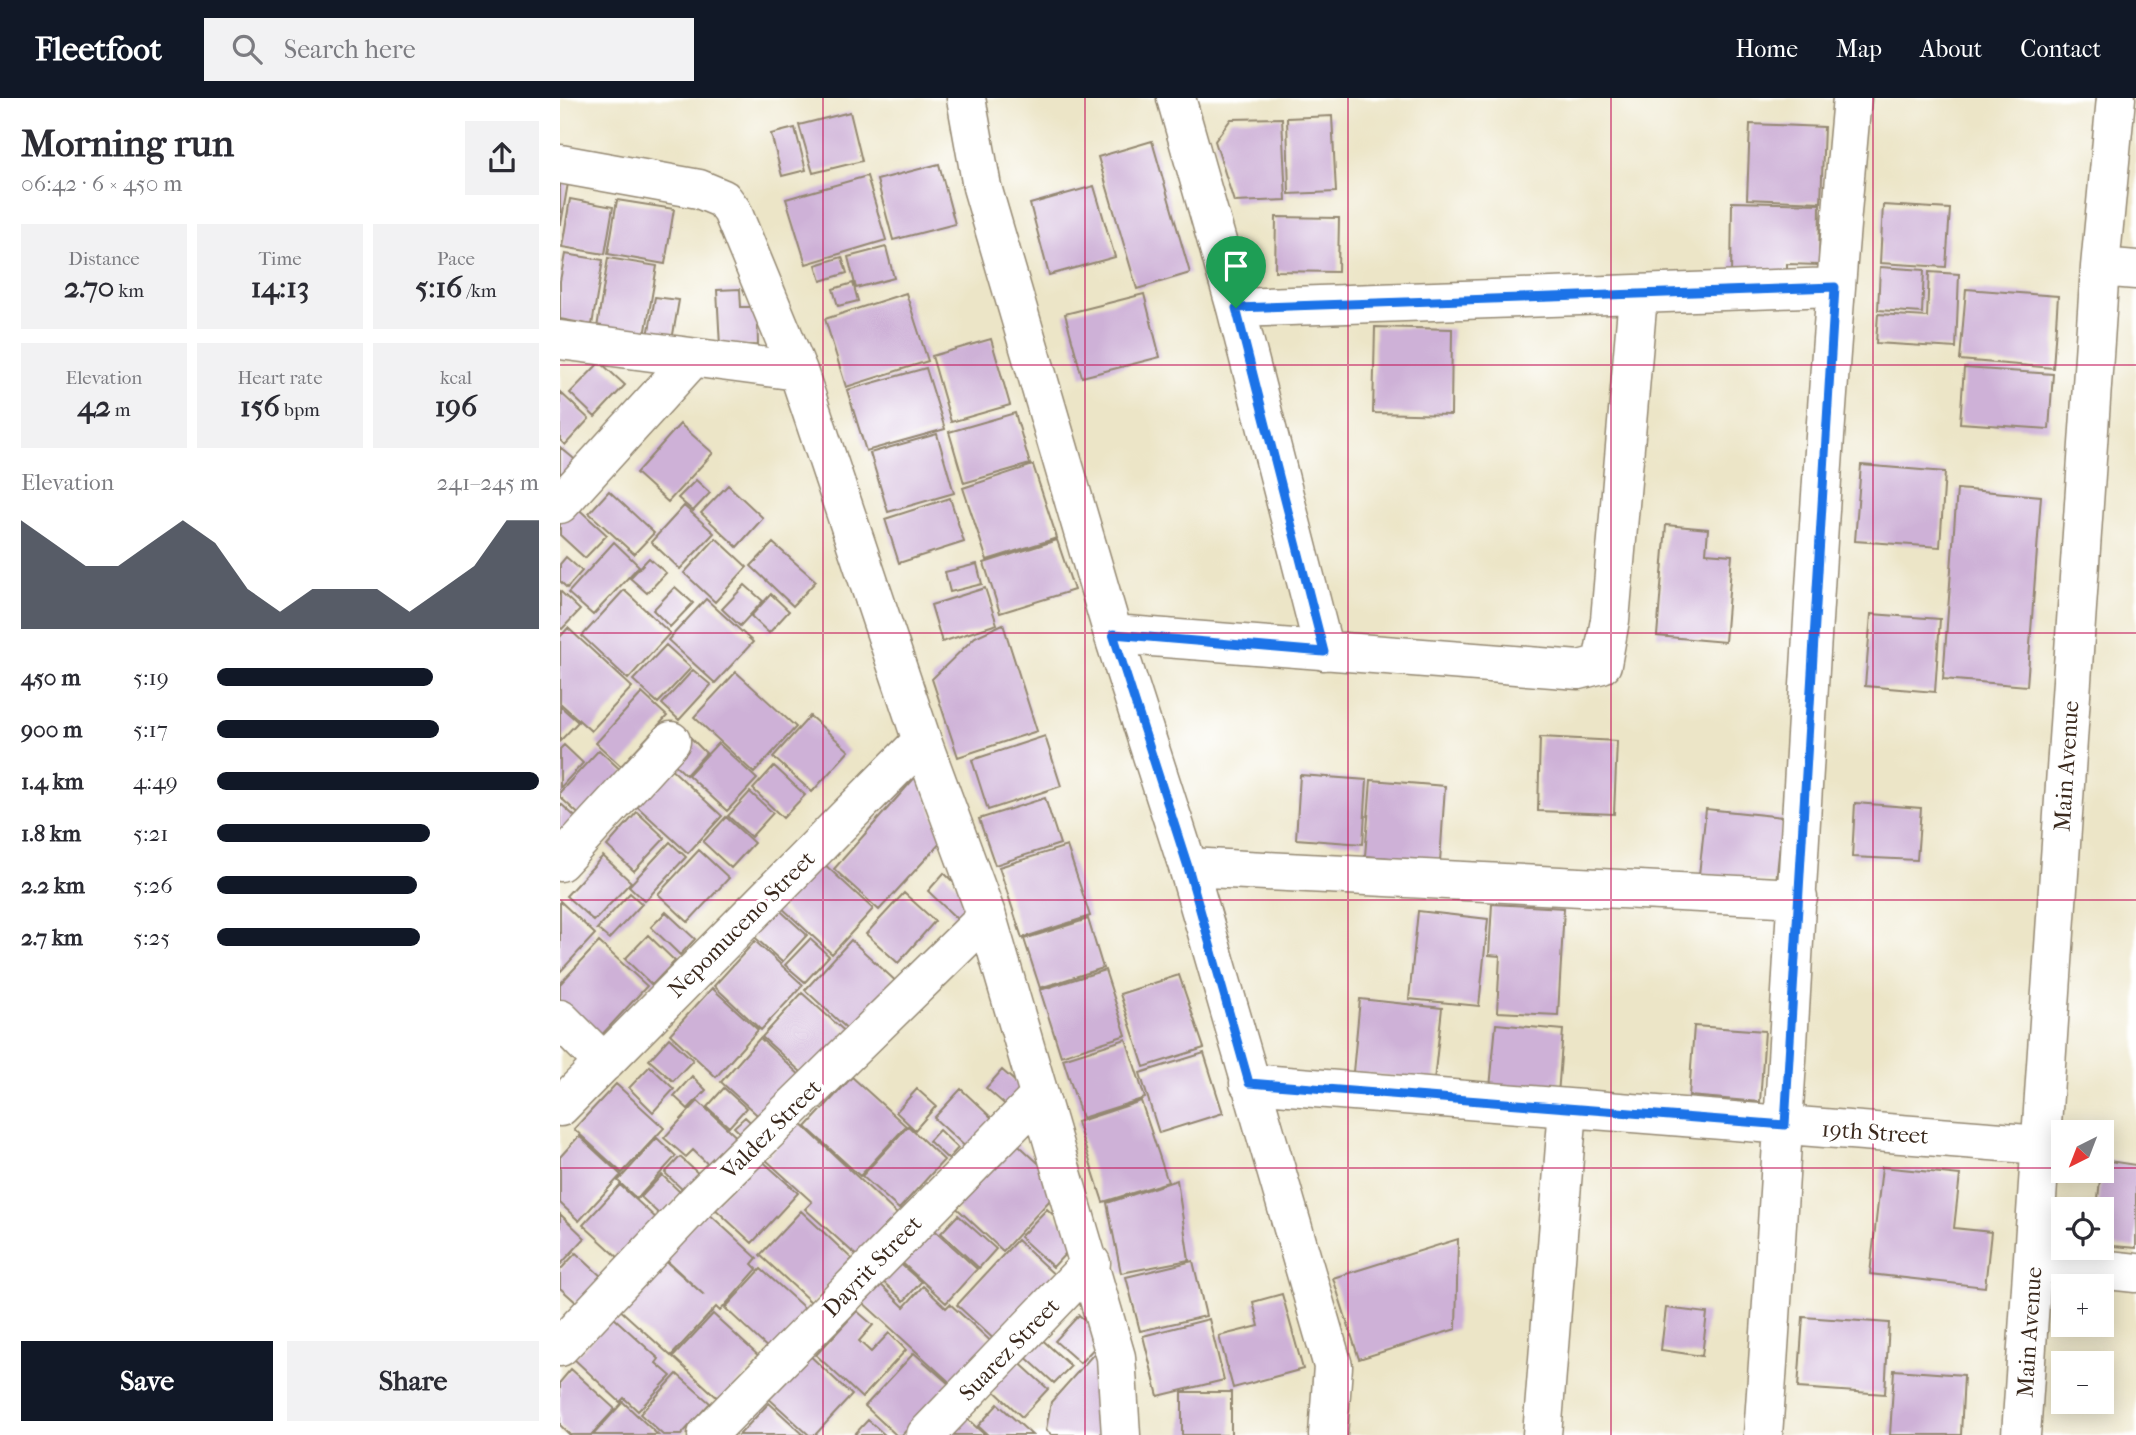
<!DOCTYPE html>
<meta charset="utf-8">
<style>
body{margin:0;font-family:"IM FELL French Canon",serif;background:#f2f2f3;color:#2b2b33;height:100vh;display:flex;flex-direction:column;font-size:26px;white-space:nowrap}
*{box-sizing:border-box;margin:0}
p{font-size:23px;color:#7c7c81}
.icon{flex:none;width:38px;height:38px;fill:none;stroke:currentColor;stroke-width:2;stroke-linecap:round;stroke-linejoin:round}
.map{position:relative;flex:1;overflow:hidden}
.panel{display:flex;flex-direction:column;background:#fff;width:560px}
.panel>*{flex:none}
.needle{width:46px;rotate:222deg}
.controls{position:absolute;left:1491px;top:1022px;display:grid;gap:14px}
.controls a{display:grid;place-items:center;width:63px;height:63px;border-radius:0px;background:#fff;box-shadow:0 4px 18px #0003;font-size:35px}
.pin{position:absolute;display:grid;place-items:center;width:60px;height:60px;color:#fff;margin:-72px -30px;border-radius:50% 50% 50% 0;rotate:-45deg;box-shadow:0 0 7px #0007}
.pin .icon{rotate:45deg}
.round{display:grid;place-items:center;flex:none;width:74px;height:74px;border-radius:0px;background:#f2f2f3}
.headline{display:flex;align-items:center;justify-content:space-between;height:119px;padding:0 21px}
h1{font-size:38px;font-weight:700;line-height:52px}
.figures{display:grid;grid-template-columns:repeat(3,1fr);gap:10px;height:119px;padding:7px 21px}
.figures div{display:grid;align-content:center;border-radius:0px;background:#f2f2f3;text-align:center}
.figures b{font-size:30px;font-weight:700}
.figures small{font-size:19px;font-weight:400}
.figures p{font-size:19px}
.chart{height:196px;padding:14px 21px}
.chart p{display:flex;justify-content:space-between}
.chart svg{width:100%;height:126px;margin-top:7px;fill:#111827;opacity:.7}
.cta{display:flex;gap:14px;margin-top:auto;padding:14px 21px}
.cta a{flex:1;height:80px;border-radius:0px;background:#111827;color:#fff;font-size:28px;font-weight:700;line-height:80px;text-align:center}
.cta a+a{background:#f2f2f3;color:#2b2b33}
ul{padding:0 21px;list-style:none;font-size:23px}
li{display:grid;grid-template-columns:112px 84px 1fr;align-items:center;height:52px}
li i{height:18px;border-radius:9px;background:#111827}
header{display:flex;align-items:center;gap:42px;box-sizing:border-box;height:98px;padding:0 35px;background:#111827;color:#fff}
header strong{font-size:33px}
nav{display:flex;gap:38px;margin-inline-start:auto;font-size:24px}
.search{width:490px;height:63px;background:#f2f2f3;display:flex;align-items:center;gap:18px;box-sizing:border-box;padding:0 24px;border-radius:0px;color:#7c7c81;font-size:26px}
main{display:flex;flex:1;min-height:0}
.map>svg:first-child{display:block}
.building{fill:#ceb1d7}
.lines{fill:none;stroke-linecap:round;stroke-linejoin:round}
.minor-casing{stroke:#948872;stroke-width:41}
.minor{stroke:#fff;stroke-width:38}
.route-casing{stroke:#fff;stroke-width:14}
.route{stroke:#1a73e8;stroke-width:9}
.grid{fill:none;stroke:#c2185b;stroke-width:2;stroke-opacity:0.55}
.labels{text-anchor:middle;stroke-width:7;stroke-linejoin:round;paint-order:stroke}
.street-label{font-size:23px;fill:#3b2a1e;stroke:#fff}
</style>
<header>
<strong>Fleetfoot</strong>
<div class="search"><svg class="icon" aria-label="search" viewBox="0 0 24 24"><circle cx="10" cy="10" r="6"/><path d="M15 15l6 6"/></svg>Search here</div>
<nav><a>Home</a><a>Map</a><a>About</a><a>Contact</a></nav>
</header>
<main>
<section class="panel">
<div class="headline"><div><h1>Morning run</h1><p>06:42 · 6 × 450 m</p></div><a class="round"><svg class="icon" aria-label="share" viewBox="0 0 24 24"><path d="M12 15V3M7 8l5-5 5 5M5 13v7h14v-7"/></svg></a></div>
<div class="figures">
<div><p>Distance</p><b>2.70<small> km</small></b></div>
<div><p>Time</p><b>14:13</b></div>
<div><p>Pace</p><b>5:16<small> /km</small></b></div>
</div>
<div class="figures">
<div><p>Elevation</p><b>42<small> m</small></b></div>
<div><p>Heart rate</p><b>156<small> bpm</small></b></div>
<div><p>kcal</p><b>196</b></div>
</div>
<div class="chart"><p><span>Elevation</span>241–245 m</p>
<svg viewBox="0 0 160 44" preserveAspectRatio="none"><path d="M0 44V6L10 14L20 22L30 22L40 14L50 6L60 14L70 30L80 38L90 30L100 30L110 30L120 38L130 30L140 22L150 6L160 6V44z"/></svg>
</div>
<ul>
<li><b>450 m</b>5:19<i style="width:67%"></i></li>
<li><b>900 m</b>5:17<i style="width:69%"></i></li>
<li><b>1.4 km</b>4:49<i style="width:100%"></i></li>
<li><b>1.8 km</b>5:21<i style="width:66%"></i></li>
<li><b>2.2 km</b>5:26<i style="width:62%"></i></li>
<li><b>2.7 km</b>5:25<i style="width:63%"></i></li>
</ul>
<div class="cta"><a>Save</a><a>Share</a></div>
</section>
<div class="map">
<svg width="1576" height="1337" viewBox="0 0 1576 1337">
<rect width="100%" height="100%" fill="#fff"/>
<filter id="ink" filterUnits="userSpaceOnUse"><feTurbulence type="fractalNoise" baseFrequency=".0143" numOctaves="2"/><feDisplacementMap in="SourceGraphic" scale="14" xChannelSelector="R" yChannelSelector="G"/><feConvolveMatrix kernelMatrix="1 2 1 2 8 2 1 2 1" color-interpolation-filters="sRGB"/></filter>
<filter id="wash" filterUnits="userSpaceOnUse"><feTurbulence type="fractalNoise" baseFrequency=".00686" numOctaves="4" result="noise"/><feDisplacementMap in="SourceGraphic" scale="28" xChannelSelector="R" yChannelSelector="G"/><feGaussianBlur stdDeviation="1.57" result="paint"/><feColorMatrix in="noise" values="0 0 0 0 0 0 0 0 0 0 0 0 0 0 0 0 0 1.4 0 .05"/><feComposite in="paint" operator="in"/></filter>
<g filter="url(#wash)">
<rect width="100%" height="100%" fill="#ece5c7"/>
<g id="blocks">
<path class="building" d="M290 14 302 63 253 75 239 27Z
M772 18 776 94 729 96 727 20Z
M722 20 726 102 674 104 655 43 671 21Z
M1190 26 1264 29 1261 104 1187 101Z
M235 30 246 72 222 78 211 36Z
M592 43 630 175 577 191 538 59Z
M379 66 395 126 333 142 317 82Z
M307 78 326 142 246 166 226 101Z
M0 84 8 85 1 126H0Z
M534 88 555 159 489 177 470 106Z
M10 101 53 109 45 156 2 149Z
M57 102 114 111 105 166 48 156Z
M1172 104 1260 106 1259 167 1227 166V179L1171 178Z
M1323 107 1390 111 1386 169 1320 165Z
M716 119 779 120 778 174 715 173Z
M326 149 334 180 296 190 288 159Z
M5 156 43 162 32 227 0 221V183Z
M282 159 287 175 261 183 256 167Z
M48 160 97 168 85 238 37 230Z
M1320 169 1364 172 1362 215 1318 212Z
M1369 174 1399 176 1396 250 1316 245 1318 216 1367 219Z
M293 185 298 203 278 208 273 191Z
M180 191 181 209H197L198 247 160 248 157 192Z
M1406 191 1498 198 1493 270 1400 262Z
M346 195 368 263 286 289 265 221Z
M584 196 600 259 522 279 505 216Z
M95 199 119 202 111 248 87 244Z
M815 229 892 231 891 317 813 315Z
M431 241 450 307 391 324 372 258Z
M40 264 65 287 35 319 10 295Z
M366 270 385 331 306 353 287 292Z
M1404 270 1493 276 1489 331 1400 325Z
M0 294 29 321 5 347 0 342Z
M455 315 470 366 404 385 389 334Z
M120 326 153 355 108 404 76 375Z
M377 336 394 395 328 414 310 355Z
M0 349 26 371 0 382Z
M473 367 497 440 427 462 403 390Z
M1301 367 1385 374 1380 449 1295 443Z
M136 382 150 395 133 413 118 400Z
M168 387 203 420 177 449 141 415Z
M1397 391 1481 398 1467 588 1383 581Z
M49 393 94 435 74 456 29 415Z
M390 400 404 444 339 465 325 421Z
M12 405 47 437 25 460 0 437V417Z
M124 408 154 435 120 471 91 444Z
M1106 427 1148 431 1146 455 1172 457 1165 544 1097 538Z
M156 440 187 469 155 504 124 475Z
M497 442 514 492 440 515 424 465Z
M54 444 79 468 33 517 8 495Z
M213 445 256 483 233 508 191 468Z
M6 459 22 473 7 490 0 483V466Z
M89 460 106 475 87 495 70 480Z
M417 466 422 486 390 494 385 474Z
M185 487 203 503 180 528 162 511Z
M115 489 133 505 110 529 93 512Z
M425 490 437 526 382 544 371 507Z
M64 492 110 535 68 581 22 538Z
M0 493 20 512 2 531 0 530Z
M211 496 229 513 209 535 191 518Z
M146 501 193 544 155 585 108 542Z
M1311 516 1380 521 1375 594 1305 588Z
M443 526 477 633 398 659 372 581 415 539Z
M8 530 72 589 31 633 0 605V539Z
M106 547 131 570 98 605 73 582Z
M133 572 151 587 119 622 102 606Z
M176 574 236 629 194 675 134 619Z
M82 595 107 618 61 668 36 645Z
M0 608 18 624 0 643Z
M250 618 289 653 252 694 213 659Z
M125 634 146 655 126 677 105 657Z
M485 638 501 688 428 712 412 662Z
M980 639 1057 643 1054 716 978 713Z
M158 645 197 681 167 713 128 677Z
M4 647 23 665 0 690V651Z
M39 652 66 677 25 722 0 699V694Z
M105 665 162 718 128 755 70 702Z
M214 668 245 697 223 720 193 691Z
M358 676 383 742 319 812 274 771Z
M740 677 807 682 803 746 736 741Z
M811 682 885 688 880 764 805 758Z
M190 694 213 715 191 739 168 718Z
M485 700 500 746 435 767 419 721Z
M0 705 22 725 0 749Z
M1295 705 1361 710 1357 762 1292 759Z
M1146 711 1223 719 1216 784 1139 777Z
M77 714 105 740 74 773 47 748Z
M166 719 194 745 171 770 143 744Z
M110 744 126 759 85 803 69 788Z
M507 748 530 818 462 840 439 769Z
M139 752 169 780 128 824 98 796Z
M43 758 71 784 34 823 6 798Z
M262 764 313 811 272 856 221 809Z
M384 775 414 804 398 822 368 793Z
M70 795 82 806 49 841 37 831Z
M344 795 375 823 338 865 306 836Z
M0 803 35 836 0 874Z
M212 805 247 837 222 864 188 833Z
M932 806 1004 810 998 917 937 914 940 858 929 857Z
M858 813 928 821 919 908 849 901Z
M106 814 135 841 120 857 91 829Z
M528 821 543 870 480 890 464 841Z
M88 837 115 863 92 887 65 861Z
M250 841 269 858 245 884 225 867Z
M291 842 340 887 294 937 245 892Z
M195 843 243 887 201 932 154 888Z
M39 844 87 888 37 942 0 907V886Z
M545 872 566 937 501 958 480 892Z
M619 877 644 950 584 969 560 896Z
M152 890 198 932 156 979 110 936Z
M242 895 290 938 250 982 202 939Z
M800 901 882 910 874 983 793 974Z
M936 926 1003 932 998 997 930 990Z
M1134 928 1205 933 1200 1004 1129 998Z
M109 940 133 962 113 983 89 962Z
M200 940 244 981 205 1024 161 984Z
M566 941 585 1000 522 1020 503 961Z
M644 955 663 1015 599 1035 580 975Z
M90 968 114 991 93 1014 69 990Z
M442 972 467 994 450 1011 426 990Z
M132 978 146 992 128 1011 114 998Z
M292 979 346 1028 300 1078 246 1029Z
M56 986 104 1030 62 1075 14 1031Z
M164 990 186 1010 169 1029 147 1009Z
M357 991 376 1008 355 1032 336 1014Z
M401 991 435 1023 409 1052 374 1020Z
M138 1003 185 1047 158 1076 133 1052 126 1059 104 1040Z
M581 1003 608 1084 543 1104 517 1024Z
M185 1019 199 1032 188 1043 174 1029Z
M239 1024 337 1116 298 1159 245 1111 252 1104 205 1061Z
M348 1028 384 1062 339 1111 302 1078Z
M379 1032 398 1050 388 1061 369 1043Z
M19 1038 61 1077 19 1123 0 1105V1059Z
M449 1038 503 1088 443 1153 389 1103Z
M97 1040 116 1058 77 1101 58 1083Z
M120 1059 140 1077 125 1094 105 1075Z
M198 1059 238 1095 192 1145 152 1108Z
M1542 1062 1576 1067V1150L1542 1147V1111H1537Z
M1322 1069 1400 1077 1394 1130 1431 1134 1425 1189 1310 1176Z
M102 1077 121 1095 101 1118 81 1099Z
M617 1082 629 1162 561 1175 547 1105Z
M60 1087 97 1121 60 1161 23 1127Z
M487 1111 519 1141 493 1169 460 1139Z
M146 1113 197 1160 192 1166 197 1171 160 1213 156 1209 111 1258 57 1209 102 1160 144 1197 103 1159Z
M241 1113 292 1161 252 1205 200 1157Z
M0 1116 25 1140 0 1167Z
M398 1117 436 1151 419 1170 381 1135Z
M367 1125 417 1171 386 1205 336 1159Z
M898 1141 896 1231 799 1261 773 1180Z
M457 1142 499 1181 439 1246 397 1207Z
M16 1155 43 1180 18 1206 0 1190V1172Z
M336 1162 361 1184 344 1203 320 1181Z
M633 1163 646 1218 580 1233 566 1179Z
M201 1171 249 1214 212 1254 165 1210Z
M317 1183 344 1209 363 1188 386 1210 390 1206 436 1248 396 1290 300 1202Z
M722 1196 743 1271 673 1290 659 1238 699 1228 693 1204Z
M1106 1210 1147 1215 1142 1258 1101 1252Z
M297 1213 313 1227 299 1243 311 1254 329 1235 346 1252 302 1300 256 1257Z
M153 1216 201 1260 161 1303 113 1259Z
M519 1217 544 1240 520 1265 495 1243Z
M53 1219 99 1261 96 1265 111 1278 78 1313 64 1300 60 1304 14 1261Z
M1243 1219 1329 1225 1325 1296 1238 1290Z
M649 1221 664 1282 598 1298 583 1238Z
M477 1237 511 1268 494 1285 461 1255Z
M539 1250 555 1321 541 1337H492L486 1332 491 1304Z
M246 1254 292 1297 255 1337H249L206 1298Z
M354 1255 389 1286 342 1337H336L305 1308Z
M454 1260 488 1291 462 1319 428 1287Z
M11 1271 55 1311 31 1337H10L0 1327V1284Z
M1334 1272 1404 1277 1401 1337H1330Z
M117 1276 150 1305 121 1337H103L80 1316Z
M622 1294H671V1337H622Z
M63 1304 98 1337H33Z
M209 1305 244 1337H179Z
M438 1306 472 1337H428L418 1328Z
M399 1313 415 1328 425 1337H377Z
M308 1322 325 1337H294Z"/>
</g>
</g>
<g filter="url(#ink)">
<use href="#blocks" fill-opacity="0" stroke="#948872" stroke-width="2"/>
<g class="lines">
<g class="minor-casing">
<path id="minor" d="M406 0 422 89 553 536 628 769 773 1268 768 1337
M616 0 676 210 764 553
M0 66 139 91 163 101 172 113 238 273 362 643 427 819 556 1259 561 1337
M1540 169 1576 172
M676 210 1274 189
M0 242 238 273
M0 406 132 261
M553 536 1019 572 1042 566 1050 522 1078 198
M0 764 111 643
M628 769 1238 800
M0 921 44 965
M689 985 1481 1047
M0 1009 362 643
M1474 1164 1576 1175
M0 1249 142 1098 427 819
M147 1337 478 1000
M366 1337 531 1165
M982 1337 1008 1010
M1203 1337C1235 892 1251 445 1292 0
M1461 1337 1540 169 1556 0"/>
</g>
<use href="#minor" class="minor"/>
</g>
</g>
<g class="lines" filter="url(#ink)">
<g class="route-casing">
<path id="route" d="M1275 189 1225 1027 689 985 628 769 553 536 764 554 676 210Z"/>
</g>
<use href="#route" class="route"/>
</g>
<path class="grid" d="M263 0V1337M525 0V1337M788 0V1337M1051 0V1337M1313 0V1337M0 267H1576M0 535H1576M0 802H1576M0 1070H1503M1542 1070H1576"/>
<g class="labels">
<g class="street-label">
<text transform="translate(1506 668) rotate(-86)" y="8">Main Avenue</text>
<text transform="translate(181 826) rotate(-45)" y="8">Nepomuceno Street</text>
<text transform="translate(211 1031) rotate(-45)" y="8">Valdez Street</text>
<text transform="translate(1315 1034) rotate(4)" y="8">19th Street</text>
<text transform="translate(312 1168) rotate(-46)" y="8">Dayrit Street</text>
<text transform="translate(1469 1234) rotate(-86)" y="8">Main Avenue</text>
<text transform="translate(449 1251) rotate(-46)" y="8">Suarez Street</text>
</g>
</g>
</svg>
<div class="controls">
<a><svg class="needle" viewBox="-14 -14 28 28"><path d="M0-13l5 13h-10z" fill="#e53935"/><path d="M0 13l5-13h-10z" fill="#7c7c81"/></svg></a>
<a><svg class="icon" aria-label="locate" viewBox="0 0 24 24"><circle cx="12" cy="12" r="6"/><path d="M12 2v4M12 18v4M2 12h4M18 12h4"/></svg></a>
<a>+</a>
<a>−</a>
</div>
<div class="pin" style="left:676px;top:210px;background:#1e9e55"><svg class="icon" aria-label="arrive" viewBox="0 0 24 24"><path d="M6 21V4h12l-3 4 3 4H6"/></svg></div>
</div>
</main>
